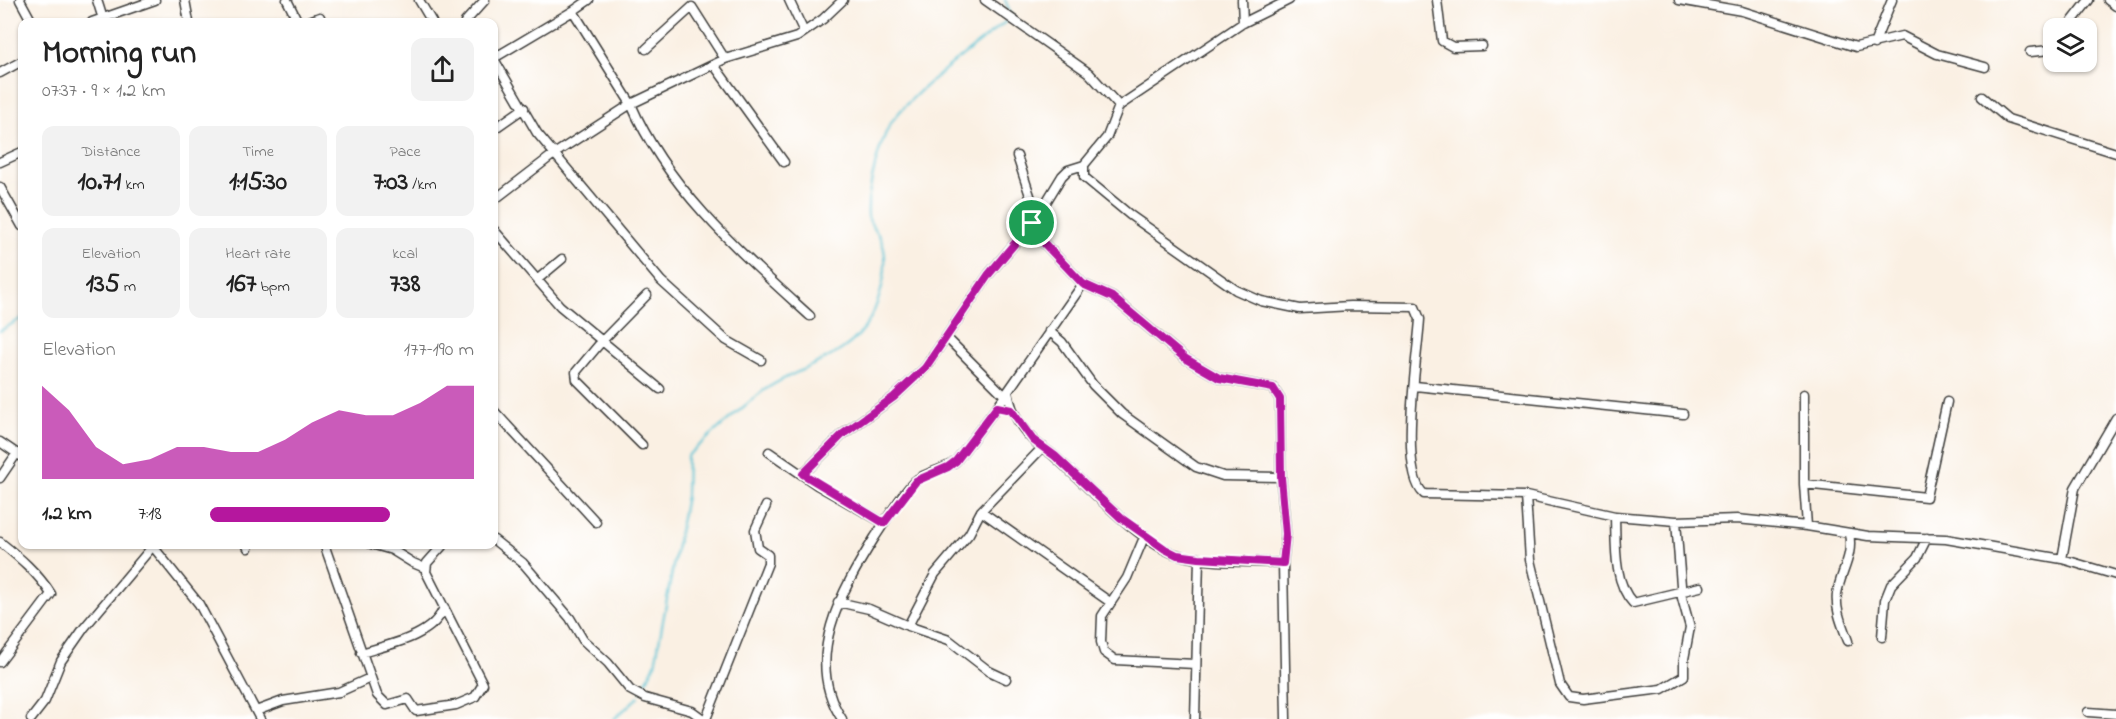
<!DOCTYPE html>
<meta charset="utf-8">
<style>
body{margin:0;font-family:"Indie Flower",sans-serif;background:#f2f2f2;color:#222;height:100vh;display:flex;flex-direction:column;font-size:22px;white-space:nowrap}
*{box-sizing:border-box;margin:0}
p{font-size:20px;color:#767676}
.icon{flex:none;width:33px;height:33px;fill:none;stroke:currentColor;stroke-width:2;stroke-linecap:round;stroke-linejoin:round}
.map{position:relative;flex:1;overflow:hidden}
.details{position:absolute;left:18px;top:18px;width:480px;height:531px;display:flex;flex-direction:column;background:#fff;border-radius:12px;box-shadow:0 2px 4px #0004}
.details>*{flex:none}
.controls{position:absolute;left:2043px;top:18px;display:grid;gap:12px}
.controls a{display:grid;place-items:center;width:54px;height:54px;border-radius:12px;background:#fff;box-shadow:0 2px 4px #0004;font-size:30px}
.pin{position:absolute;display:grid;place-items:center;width:51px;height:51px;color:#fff;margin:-26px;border:3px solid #fff;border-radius:50%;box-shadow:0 2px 6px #0007}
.round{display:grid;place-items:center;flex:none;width:63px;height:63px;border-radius:12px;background:#f2f2f2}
.overview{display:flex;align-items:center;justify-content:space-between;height:102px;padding:0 24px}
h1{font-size:33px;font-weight:800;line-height:45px}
.stats{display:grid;grid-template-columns:repeat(3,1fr);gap:9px;height:102px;padding:6px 24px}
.stats div{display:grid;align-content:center;border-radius:12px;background:#f2f2f2;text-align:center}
.stats b{font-size:26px;font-weight:800}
.stats small{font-size:16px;font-weight:400}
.stats p{font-size:16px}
.chart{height:168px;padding:12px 24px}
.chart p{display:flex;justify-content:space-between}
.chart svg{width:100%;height:108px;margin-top:6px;fill:#b5179e;opacity:.7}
ul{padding:0 24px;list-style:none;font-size:20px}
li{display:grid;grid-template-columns:96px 72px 1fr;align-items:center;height:45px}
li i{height:15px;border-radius:8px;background:#b5179e}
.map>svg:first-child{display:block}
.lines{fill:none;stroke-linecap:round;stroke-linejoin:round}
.stream{stroke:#58c2d4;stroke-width:2}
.minor-casing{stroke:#3d3c3a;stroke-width:11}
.minor{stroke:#fff;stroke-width:8}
.route-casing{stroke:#fff;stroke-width:12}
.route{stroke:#b5179e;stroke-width:8}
</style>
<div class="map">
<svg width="2116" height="719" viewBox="0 0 2116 719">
<rect width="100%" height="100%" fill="#fff"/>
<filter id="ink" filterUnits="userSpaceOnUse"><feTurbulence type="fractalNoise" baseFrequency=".0167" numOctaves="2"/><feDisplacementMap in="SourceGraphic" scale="12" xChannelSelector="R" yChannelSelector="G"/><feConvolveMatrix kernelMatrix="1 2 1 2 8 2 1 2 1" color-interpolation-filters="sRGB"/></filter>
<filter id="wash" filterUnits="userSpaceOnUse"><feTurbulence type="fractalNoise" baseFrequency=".008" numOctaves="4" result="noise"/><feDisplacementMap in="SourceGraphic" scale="24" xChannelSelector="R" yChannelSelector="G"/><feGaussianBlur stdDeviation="1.35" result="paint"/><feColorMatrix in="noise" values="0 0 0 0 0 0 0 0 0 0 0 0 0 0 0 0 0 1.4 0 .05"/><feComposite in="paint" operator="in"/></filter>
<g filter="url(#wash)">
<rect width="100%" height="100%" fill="#faf0e3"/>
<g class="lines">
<path class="stream" d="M1005 0 1011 14
M0 331 22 318
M641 692 655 664 686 496 687 456C712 435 737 411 763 391 797 366 849 360 870 319 881 298 891 262 881 240 878 232 869 224 868 216 866 194 880 138 893 120 921 84 973 48 1009 19
M614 719 638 697"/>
</g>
</g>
<g filter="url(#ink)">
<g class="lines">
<g class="minor-casing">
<path id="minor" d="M20 0 32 22
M97 0 103 19
M185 0 189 22
M287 0 298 22
M419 0 432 22
M589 0 573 11 631 104 725 59 797 37 823 19 843 0
M789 0 804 32
M985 0 1089 73 1119 106
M1242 0 1243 23
M1289 0 1243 23 1119 106 1107 137 1084 165V177L1130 215 1236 290 1261 301 1300 309 1350 306 1415 307 1420 319C1418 354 1398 472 1424 494L1526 496 1615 516 1676 521 1737 519 1807 526 1868 536 1946 539 2062 559 2116 575
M1437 0 1442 41 1453 47 1482 46
M1679 0 1742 11 1856 47 1902 36 1937 54 1985 67
M2108 0 2116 6
M92 22 155 0
M307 22 320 17
M465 22 485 0
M2067 28 2089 0
M1874 44 1892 0
M646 49 692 7 725 59
M2030 52 2050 50 2054 46
M494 58 573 11
M494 59 537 133 661 281 726 340 761 360
M714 65 784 162
M0 73 22 61
M1982 97 2008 119 2116 153
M494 129 524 108
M1017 156 1037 217
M0 162 22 152
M0 187 22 226
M494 200 554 154 631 104C668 190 742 254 810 316
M1032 223 1039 238 1083 284 1112 297 1186 359 1219 378 1273 388 1280 399 1281 477 1286 534 1283 563 1286 719
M494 230 560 306 660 389
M538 279 562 259
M1049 331 1062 342 1093 385 1122 414 1196 467 1223 476 1281 477
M947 338 1005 396
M1415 386 1683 414
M1008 392C1011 410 1019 426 1032 439 1039 446 1047 450 1054 456 1084 482 1142 546 1179 555 1211 564 1249 561 1283 563
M1804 394V484
M494 411 596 522
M0 442 22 457
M642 445 577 380 576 372 602 341 647 295
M769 452 817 485 884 523
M803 474 843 434 894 397 925 368 989 274 1037 217 1062 176 1068 170 1084 165
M0 478 17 453
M1526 496 1530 560 1560 684 1569 697 1583 699 1662 689 1684 676V659L1690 627 1682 598 1676 521
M981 511 1110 602
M1615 516C1616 544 1613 582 1633 603L1700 587
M1807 526 1804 484 1926 497 1947 402
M1145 535 1127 578 1102 616 1101 642 1104 652 1115 660 1195 664
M494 540 523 563 570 618 583 640 608 663 630 690 645 698 692 711 703 719
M0 542C19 557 38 573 51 594L0 662
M151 544 199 604 260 719
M246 544 248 548
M324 544 377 695 387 705 408 699 416 711 456 705 475 697 483 684 426 572 427 563 444 544
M371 544 392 550 413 563 425 568
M2062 559 2075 488 2116 418
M838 602 869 609 908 626 949 640 989 671 1006 679
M908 626 935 574 969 534 981 511 1043 447
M1882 637 1885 600 1891 585 1917 558 1927 538
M1848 641C1843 627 1835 610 1837 594 1840 573 1854 556 1849 534
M361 653C387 645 434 637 444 607
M256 711 283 701 339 692 370 678
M2088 712 2116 714
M31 719 45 701 61 661 84 628 152 547
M706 719 768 563V555L758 548 755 530 766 506
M842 719C802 659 842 590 875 537 888 518 899 497 915 481 926 471 944 471 956 461L997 407 1083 284
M1195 719 1199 558"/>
</g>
<use href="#minor" class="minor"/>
</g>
</g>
<g class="lines" filter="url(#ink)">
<g class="route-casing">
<path id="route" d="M1032 223 1039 238 1083 284 1112 297 1186 359 1219 378 1273 388 1280 399 1281 477 1286 534 1283 563 1199 558 1177 555 1165 549 1121 518 1055 456 1033 440 1011 410 997 407 956 461 948 467 916 481 884 523 803 474 843 434 894 397 925 368 989 274Z"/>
</g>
<use href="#route" class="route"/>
</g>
</svg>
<div class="controls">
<a><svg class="icon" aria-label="layers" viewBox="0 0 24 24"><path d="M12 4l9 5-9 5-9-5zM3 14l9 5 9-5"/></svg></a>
</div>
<div class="pin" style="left:1032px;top:223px;background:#1e9e55"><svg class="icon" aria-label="arrive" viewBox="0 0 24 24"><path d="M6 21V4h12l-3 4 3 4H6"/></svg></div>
<section class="details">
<div class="overview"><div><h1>Morning run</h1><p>07:37 · 9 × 1.2 km</p></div><a class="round"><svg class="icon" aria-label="share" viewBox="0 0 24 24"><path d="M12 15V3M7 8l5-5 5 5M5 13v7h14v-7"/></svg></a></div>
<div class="stats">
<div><p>Distance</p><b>10.71<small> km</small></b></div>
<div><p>Time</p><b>1:15:30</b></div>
<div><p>Pace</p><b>7:03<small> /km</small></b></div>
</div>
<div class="stats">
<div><p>Elevation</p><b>135<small> m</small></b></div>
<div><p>Heart rate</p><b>167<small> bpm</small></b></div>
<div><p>kcal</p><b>738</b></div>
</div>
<div class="chart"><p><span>Elevation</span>177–190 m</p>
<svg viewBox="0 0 160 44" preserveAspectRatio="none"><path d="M0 44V6L10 16L20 31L30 38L40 36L50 31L60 31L70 33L80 33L90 28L100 21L110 16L120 18L130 18L140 13L150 6L160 6V44z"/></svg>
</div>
<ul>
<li><b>1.2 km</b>7:18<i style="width:68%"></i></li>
</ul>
</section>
</div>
